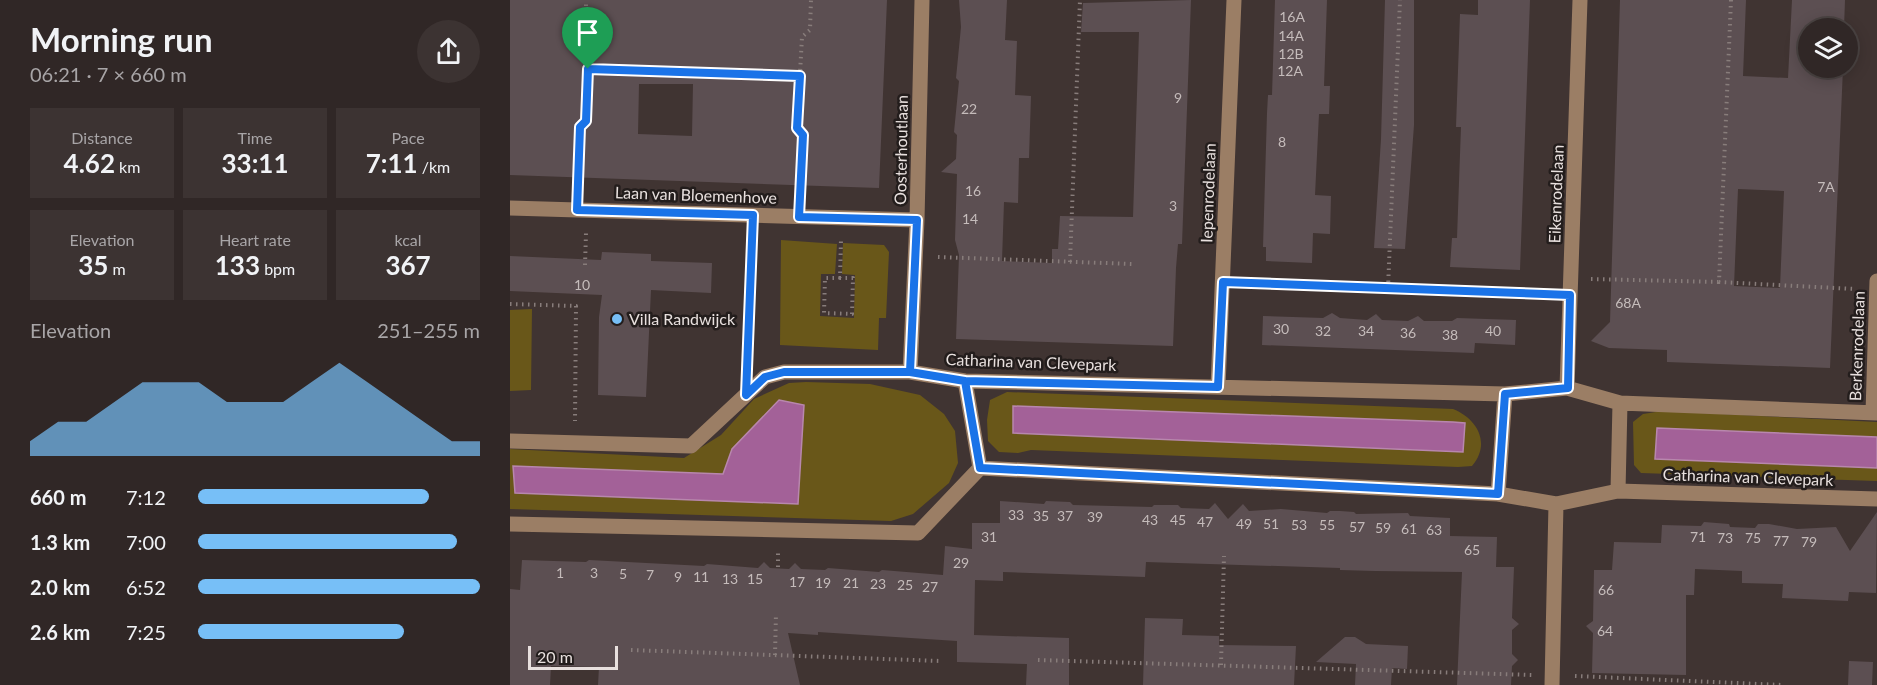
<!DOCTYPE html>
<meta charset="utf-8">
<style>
body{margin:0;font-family:Lato,sans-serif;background:#3c3332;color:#f1f3f6;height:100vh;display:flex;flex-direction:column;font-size:22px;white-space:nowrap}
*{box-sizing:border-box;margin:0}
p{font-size:20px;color:#a8a5a7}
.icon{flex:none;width:33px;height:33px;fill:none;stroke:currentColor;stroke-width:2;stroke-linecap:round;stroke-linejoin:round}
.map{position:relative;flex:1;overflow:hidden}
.side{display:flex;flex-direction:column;background:#302726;width:510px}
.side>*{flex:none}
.fabs{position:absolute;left:1288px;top:18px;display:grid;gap:12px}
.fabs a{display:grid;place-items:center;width:60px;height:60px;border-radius:50%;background:#302726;box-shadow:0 3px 15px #0003,0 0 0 2px #4b4443;font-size:30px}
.scale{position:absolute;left:18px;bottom:15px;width:90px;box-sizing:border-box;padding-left:6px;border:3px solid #e8e0de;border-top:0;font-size:16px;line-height:21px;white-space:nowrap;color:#e8e0de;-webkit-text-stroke:4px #231d1c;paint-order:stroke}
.pin{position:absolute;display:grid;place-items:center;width:51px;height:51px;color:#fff;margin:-62px -26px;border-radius:50% 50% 50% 0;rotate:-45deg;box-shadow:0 0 6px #0007}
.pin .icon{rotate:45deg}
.round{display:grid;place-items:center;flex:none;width:63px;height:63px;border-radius:32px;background:#3c3332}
.head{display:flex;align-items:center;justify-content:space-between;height:102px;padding:0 30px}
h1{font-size:33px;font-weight:700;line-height:45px}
.stats{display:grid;grid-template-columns:repeat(3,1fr);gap:9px;height:102px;padding:6px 30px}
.stats div{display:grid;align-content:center;border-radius:0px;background:#3c3332;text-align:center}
.stats b{font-size:26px;font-weight:700}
.stats small{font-size:16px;font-weight:400}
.stats p{font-size:16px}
.chart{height:168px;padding:12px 30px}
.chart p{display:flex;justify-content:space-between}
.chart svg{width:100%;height:108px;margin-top:6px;fill:#77bff7;opacity:.7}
ul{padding:0 30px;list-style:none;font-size:20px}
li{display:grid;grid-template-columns:96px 72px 1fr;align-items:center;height:45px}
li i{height:15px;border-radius:8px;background:#77bff7}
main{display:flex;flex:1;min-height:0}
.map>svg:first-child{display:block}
.green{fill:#695719;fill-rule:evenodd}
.water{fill:#a36198;stroke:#b887ad;stroke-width:1.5}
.building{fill:#5c4f52;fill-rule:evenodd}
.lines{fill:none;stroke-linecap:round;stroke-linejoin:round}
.path{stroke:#887d7b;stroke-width:4;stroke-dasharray:1.5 4.5;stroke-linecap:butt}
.minor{stroke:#9b7e65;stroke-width:15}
.route-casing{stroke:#fff;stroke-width:12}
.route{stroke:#1a73e8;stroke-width:8}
.poi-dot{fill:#77bff7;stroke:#231d1c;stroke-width:2}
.labels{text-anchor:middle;stroke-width:5;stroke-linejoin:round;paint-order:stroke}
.number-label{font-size:14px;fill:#c5bcbb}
.street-label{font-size:16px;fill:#e8e0de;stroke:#231d1c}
.poi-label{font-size:16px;fill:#e8e0de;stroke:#231d1c;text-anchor:start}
</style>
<main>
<section class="side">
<div class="head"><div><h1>Morning run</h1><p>06:21 · 7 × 660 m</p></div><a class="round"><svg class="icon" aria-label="share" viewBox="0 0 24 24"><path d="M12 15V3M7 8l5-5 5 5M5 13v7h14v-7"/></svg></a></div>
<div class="stats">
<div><p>Distance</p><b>4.62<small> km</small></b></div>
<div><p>Time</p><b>33:11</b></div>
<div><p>Pace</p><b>7:11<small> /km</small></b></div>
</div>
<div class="stats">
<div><p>Elevation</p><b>35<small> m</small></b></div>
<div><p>Heart rate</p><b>133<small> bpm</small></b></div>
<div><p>kcal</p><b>367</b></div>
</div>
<div class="chart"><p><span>Elevation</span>251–255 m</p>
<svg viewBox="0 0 160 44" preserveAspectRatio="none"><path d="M0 44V38L10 30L20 30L30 22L40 14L50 14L60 14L70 22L80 22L90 22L100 14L110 6L120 14L130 22L140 30L150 38L160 38V44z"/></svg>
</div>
<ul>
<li><b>660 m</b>7:12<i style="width:82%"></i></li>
<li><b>1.3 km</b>7:00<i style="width:92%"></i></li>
<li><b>2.0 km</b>6:52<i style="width:100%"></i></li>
<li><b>2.6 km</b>7:25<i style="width:73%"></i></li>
</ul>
</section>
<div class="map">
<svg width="1367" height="685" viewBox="0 0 1367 685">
<rect width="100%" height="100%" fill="#403432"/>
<path class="green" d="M271 240 327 244 325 274H311L310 316 344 318 345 275 332 274 333 243 374 245 379 252 376 318H369L368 350 270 345Z
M22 309 21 390 0 391V310Z
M296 382 360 384 410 395 434 414 445 431 448 463 439 483 403 514 381 521 0 509V449L174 458 211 435 244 399 279 383ZM222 449 288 504 3 467 213 474Z
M497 392 943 409C968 419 981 444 962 466L948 467 521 450 508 453 489 452 478 441 477 420 480 400ZM504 406 943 422 954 423 953 452 503 433Z
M1152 411 1367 422V437L1147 428 1145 458 1367 468V481L1131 473 1124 465 1123 422 1133 414Z"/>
<path class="water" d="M269 400 294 405 288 504 5 493 3 466 213 474 222 449Z
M503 406 943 422 955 423 953 452 503 433Z
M1147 428 1367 437V468L1145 459Z"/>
<path class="building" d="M0 0H377L369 188 0 175ZM129 84H183L182 136 128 134Z
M449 0H497L495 40 507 41 505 95 521 96 519 158H509L508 203 494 202 492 261 542 263V249H548L550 216 623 217 629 32H571L573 3 681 0 672 244H668L666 268 663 346 446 339 449 255 445 240 447 174 431 172 446 159 447 135 444 132 449 81 446 78 451 27Z
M765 0H817L814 86H820L819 114H809L805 195 821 196 820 234 803 233 802 263 756 261V247H753L757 113 758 95H762Z
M875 0H904V125L895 249 864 248 871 139Z
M968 0H1020L1010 270 940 267 942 238H947L949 182 951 127H946L950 14 968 15Z
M1110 0H1236L1233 76 1278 78 1282 0H1335L1334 28H1299V68H1333L1320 368 1157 362V350L1099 348 1081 341 1100 322ZM1228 189 1274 191 1270 288 1224 286Z
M92 252 141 254V261L202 263 201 293 141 290 136 397 88 395 89 317 92 295 0 291V256L91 260Z
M822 313 830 318 857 320 866 314 872 320 898 321 908 316 914 321H942L947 318 1006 320 1005 345 965 343 964 353 752 345 753 316 813 318Z
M490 501 534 504 536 501 560 502 563 505 642 507 644 505H668L671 508 699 509 705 503 718 519 733 504 739 511 771 509 817 513 820 511H830L844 512 846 514 898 513 900 516 940 518V536L987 537 986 567H1004L1002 618 1009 624 1002 630V654L1008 660 1002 666 1001 685H947L952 572 865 571 830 570V568L636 562 635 577 493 572V581L465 580 464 635 559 638V685H516L517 664 447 662V641L308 632V635L278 633 290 685H88L89 667 41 666 40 685H0V589L10 590 12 560 76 562 79 560 194 566 197 564 248 568 254 562 260 568 279 569 285 563 291 569 315 570 318 568 369 572 372 570 433 575 435 546 462 549V523H490Z
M1367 512 1366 593 1339 592 1338 601 1272 598 1273 584 1232 583V571L1185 569 1184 595H1176V675L1082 673 1083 633 1076 626 1083 621 1084 570H1102L1104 542 1151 543 1152 525 1191 526 1194 522 1219 524 1220 527 1245 528 1248 524H1259L1287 529 1326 527 1340 551Z
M635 618 673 619 672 635 709 636V645L786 646 784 685H633Z
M835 637H845L856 644 898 646 897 669 882 668 881 685H845L846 664 806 662Z
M1339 661 1363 662 1362 685H1338Z"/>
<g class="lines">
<path class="path" d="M1221 0 1209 282 1345 289
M78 70 290 76
M68 188 70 127 76 121 81 23 76 15V0
M290 194 293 135 287 128 292 37 300 30 301 0
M428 257 622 264
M560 262 570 0
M75 265 76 233
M330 278H315L314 313 342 314 343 278H330L331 240
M1081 279 1209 282
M734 283 1039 294
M878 288 890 0
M0 304 66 306 65 421
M237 361 242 237
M268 567V552
M121 650 431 661
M265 655 266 613
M528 660 1022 675
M711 665 714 556
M1065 676 1272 685"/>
<path class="minor" d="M0 208 407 220
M400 372 407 220 412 0
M455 381 470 468
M708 387 724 0
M1057 388 1110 403 1108 491 1046 504 988 494 995 394Z
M1057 388 1070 0
M1110 403 1367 413
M1363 413 1367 281
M0 441 181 446 255 377 274 372H400L455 381 995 394
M1108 491 1367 499
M0 524 408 533 470 468 988 494
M1042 685 1046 504"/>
</g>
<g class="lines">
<g class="route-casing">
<path id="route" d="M78 69 290 76 287 128 293 135 289 217 407 220 400 372 455 381 470 468 988 494 995 394 1058 388 1060 295 713 282 708 387 455 381 400 372H274L255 377 236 395 243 215 67 210 70 127 76 121 78 69"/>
</g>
<use href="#route" class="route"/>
</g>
<circle class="poi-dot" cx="107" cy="319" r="6"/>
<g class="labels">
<g class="number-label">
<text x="782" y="22">16A</text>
<text x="781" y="41">14A</text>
<text x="781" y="59">12B</text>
<text x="780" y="76">12A</text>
<text x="668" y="103">9</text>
<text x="459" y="114">22</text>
<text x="772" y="147">8</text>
<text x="1316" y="192">7A</text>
<text x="463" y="196">16</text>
<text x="663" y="211">3</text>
<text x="460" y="224">14</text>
<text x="72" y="290">10</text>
<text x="1118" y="308">68A</text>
<text x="771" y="334">30</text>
<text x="813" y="336">32</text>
<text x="856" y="336">34</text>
<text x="983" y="336">40</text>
<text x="898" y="338">36</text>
<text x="940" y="340">38</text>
<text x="506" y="520">33</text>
<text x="531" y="521">35</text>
<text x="555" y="521">37</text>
<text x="585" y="522">39</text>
<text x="640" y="525">43</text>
<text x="668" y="525">45</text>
<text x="695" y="527">47</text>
<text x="734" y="529">49</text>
<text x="761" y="529">51</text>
<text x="789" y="530">53</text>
<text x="817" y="530">55</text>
<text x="847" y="532">57</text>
<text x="873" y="533">59</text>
<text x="899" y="534">61</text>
<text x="924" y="535">63</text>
<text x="479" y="542">31</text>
<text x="1188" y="542">71</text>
<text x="1215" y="543">73</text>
<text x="1243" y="543">75</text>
<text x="1271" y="546">77</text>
<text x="1299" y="547">79</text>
<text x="962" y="555">65</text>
<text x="451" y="568">29</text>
<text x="50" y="578">1</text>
<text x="84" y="578">3</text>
<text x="113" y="579">5</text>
<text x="140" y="580">7</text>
<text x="168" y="582">9</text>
<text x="191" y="582">11</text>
<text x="220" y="584">13</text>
<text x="245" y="584">15</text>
<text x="287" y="587">17</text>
<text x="313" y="588">19</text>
<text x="341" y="588">21</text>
<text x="368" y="589">23</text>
<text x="395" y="590">25</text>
<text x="420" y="592">27</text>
<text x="1096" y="595">66</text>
<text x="1095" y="636">64</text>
</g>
<g class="street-label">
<text transform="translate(391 150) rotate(-89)" y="6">Oosterhoutlaan</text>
<text transform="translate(698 193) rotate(-88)" y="6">Iepenrodelaan</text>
<text transform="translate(1046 194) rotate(-88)" y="6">Eikenrodelaan</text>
<text transform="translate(186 195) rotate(2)" y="6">Laan van Bloemenhove</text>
<text transform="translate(1347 346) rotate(-88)" y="6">Berkenrodelaan</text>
<text transform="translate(521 362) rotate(2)" y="6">Catharina van Clevepark</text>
<text transform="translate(1238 477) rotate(2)" y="6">Catharina van Clevepark</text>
</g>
<g class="poi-label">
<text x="119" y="325">Villa Randwijck</text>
</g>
</g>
</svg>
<div class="fabs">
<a><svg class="icon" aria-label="layers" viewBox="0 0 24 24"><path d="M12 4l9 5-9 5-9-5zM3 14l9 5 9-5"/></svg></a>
</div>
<div class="scale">20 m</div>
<div class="pin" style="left:78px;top:69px;background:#1e9e55"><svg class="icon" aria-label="arrive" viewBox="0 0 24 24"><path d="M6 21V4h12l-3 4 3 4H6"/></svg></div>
</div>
</main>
